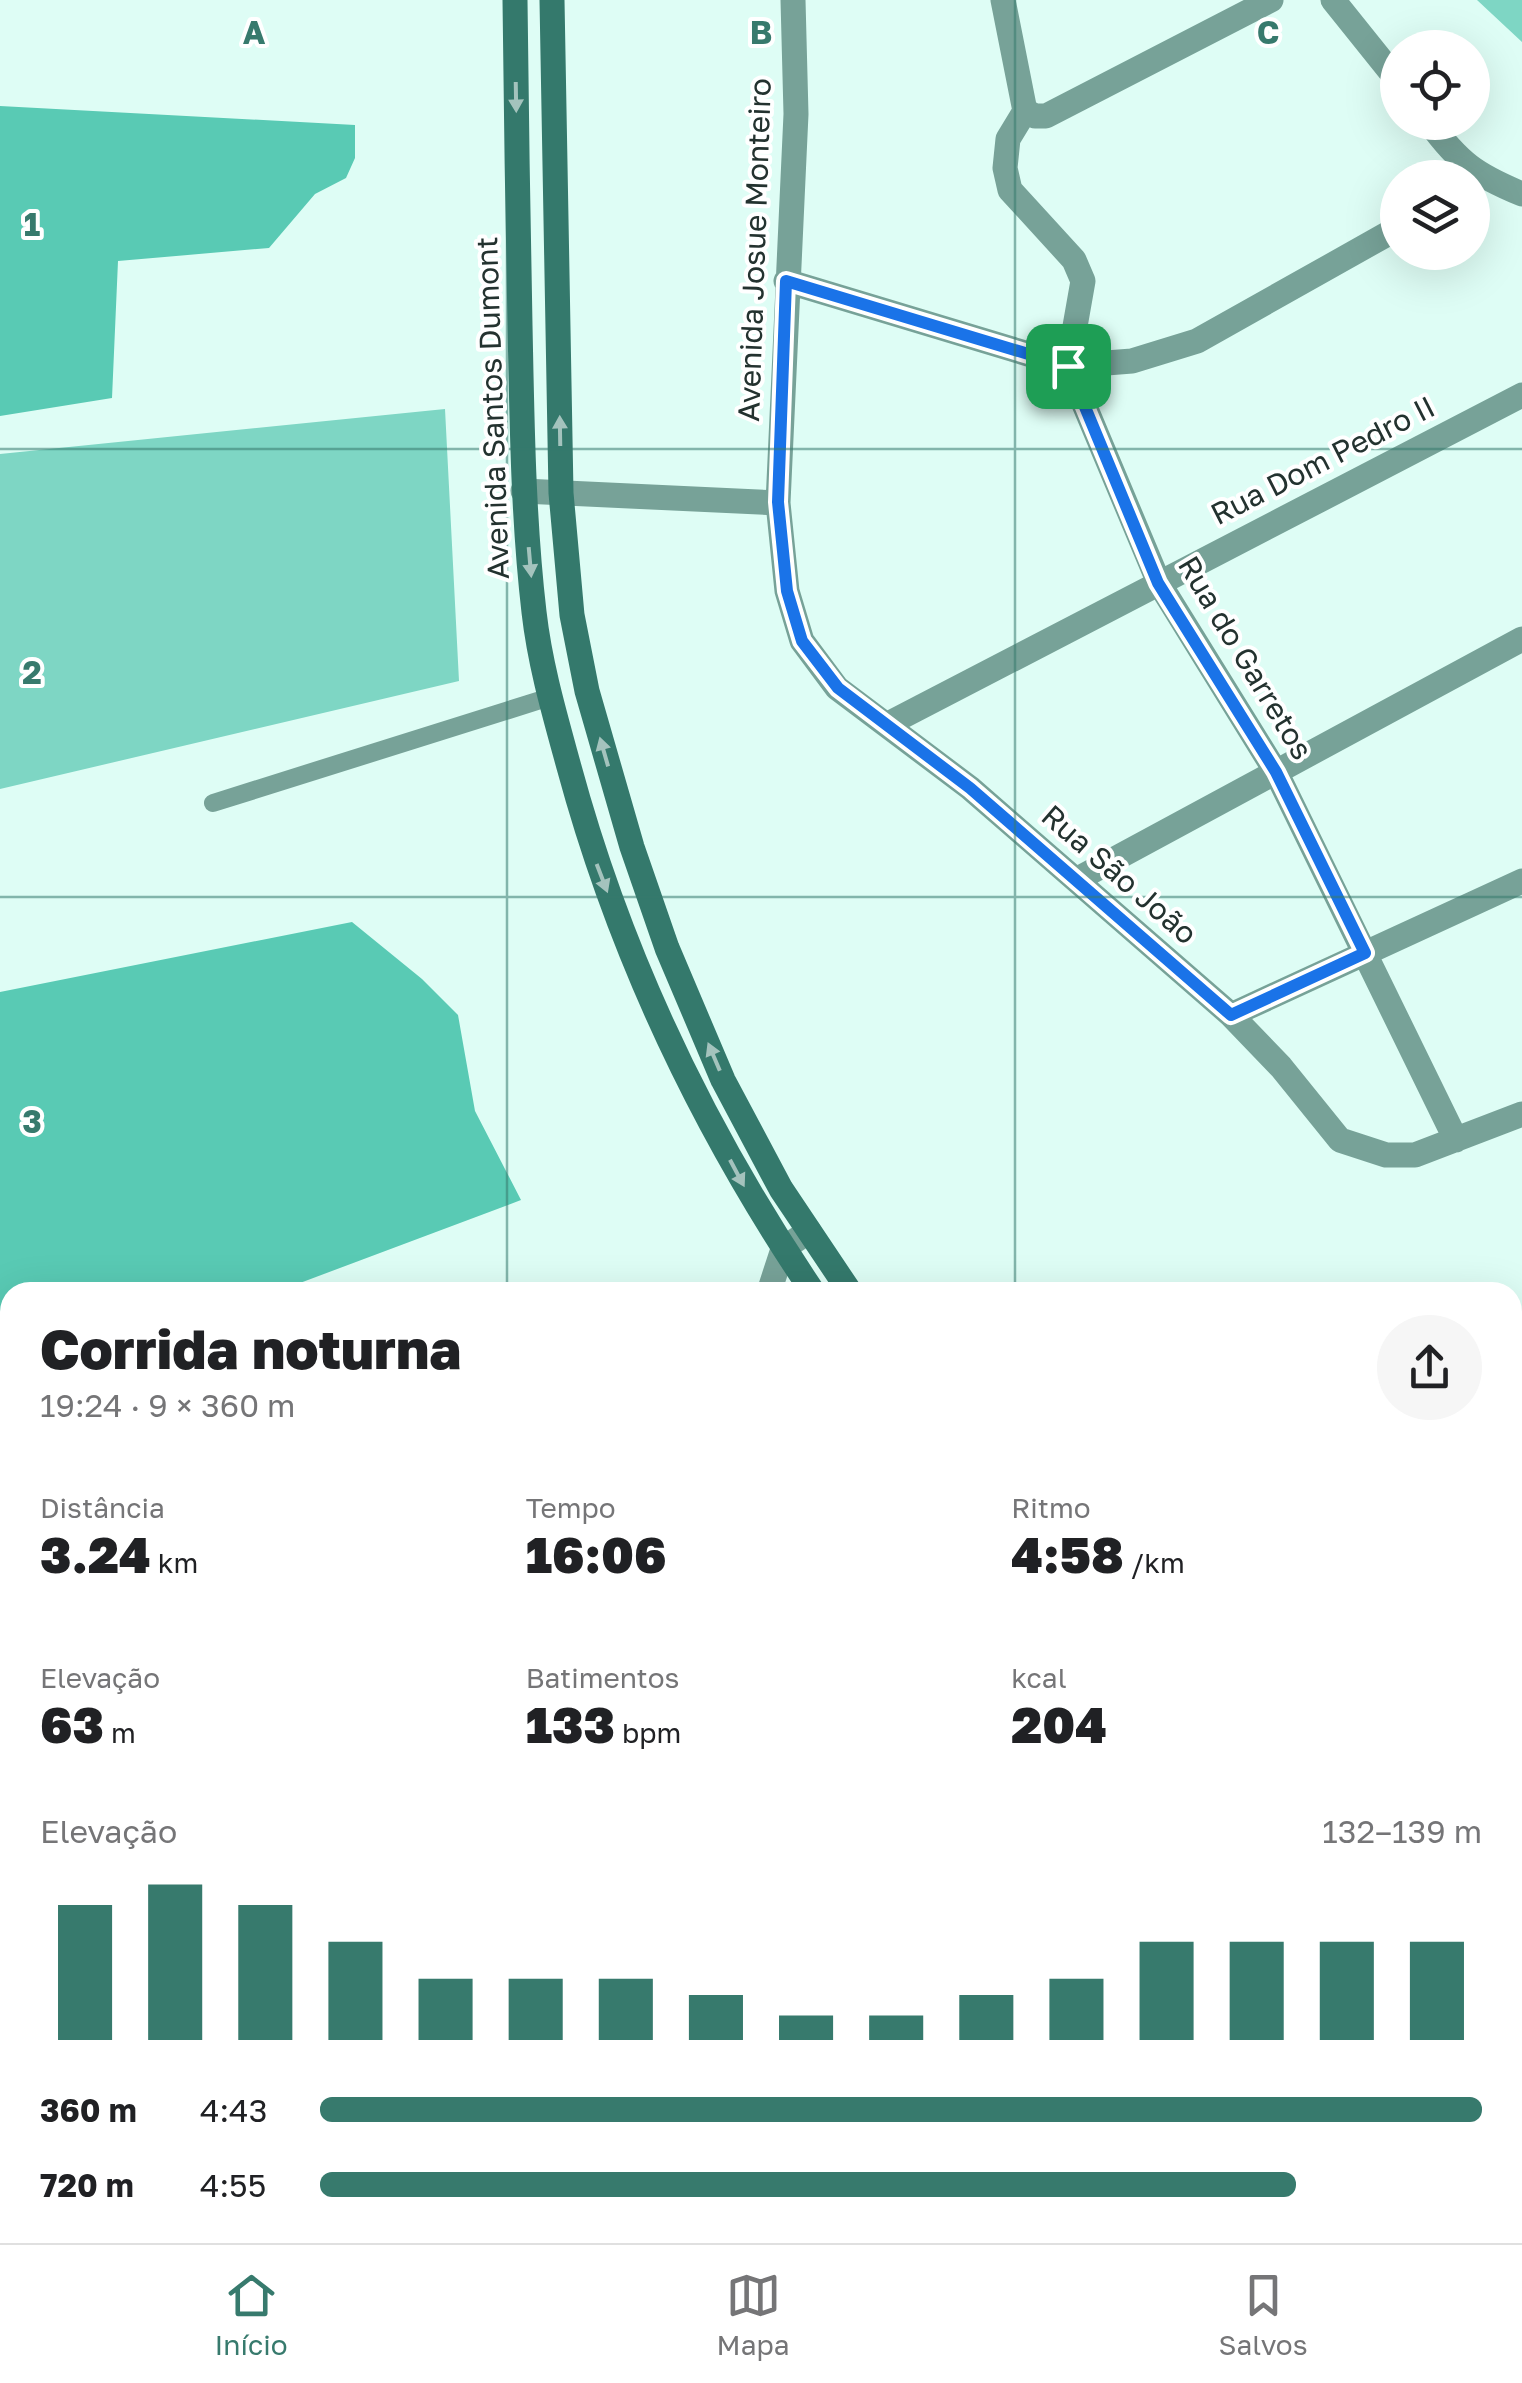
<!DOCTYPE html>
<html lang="pt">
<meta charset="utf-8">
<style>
body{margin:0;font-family:"Golos Text",sans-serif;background:#f6f6f6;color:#202124;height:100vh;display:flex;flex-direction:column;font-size:38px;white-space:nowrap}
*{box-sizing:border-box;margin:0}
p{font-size:32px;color:#757577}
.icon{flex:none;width:55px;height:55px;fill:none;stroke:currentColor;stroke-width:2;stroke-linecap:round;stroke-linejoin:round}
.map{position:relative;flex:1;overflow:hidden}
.panel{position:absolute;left:0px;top:1282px;width:1522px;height:962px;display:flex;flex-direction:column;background:#fff;border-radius:30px 30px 0 0;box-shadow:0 10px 40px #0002}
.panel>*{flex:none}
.buttons{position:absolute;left:1380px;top:30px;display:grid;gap:20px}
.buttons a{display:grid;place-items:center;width:110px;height:110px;border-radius:50%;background:#fff;box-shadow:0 10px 40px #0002;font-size:50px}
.pin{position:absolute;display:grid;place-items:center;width:85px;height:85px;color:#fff;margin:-42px;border-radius:20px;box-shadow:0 5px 15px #0006}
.round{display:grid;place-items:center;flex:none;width:105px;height:105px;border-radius:52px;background:#f6f6f6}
.summary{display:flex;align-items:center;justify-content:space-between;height:170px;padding:0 40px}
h1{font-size:55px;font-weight:800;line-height:75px}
.metrics{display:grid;grid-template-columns:repeat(3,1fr);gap:15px;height:170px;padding:10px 40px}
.metrics div{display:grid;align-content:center}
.metrics b{font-size:50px;font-weight:800}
.metrics small{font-size:28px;font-weight:400}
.metrics p{font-size:28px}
.chart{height:280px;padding:20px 40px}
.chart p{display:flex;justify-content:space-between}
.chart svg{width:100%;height:180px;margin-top:10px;stroke:#377a6d;stroke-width:6}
ul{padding:0 40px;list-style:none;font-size:32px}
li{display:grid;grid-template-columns:160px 120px 1fr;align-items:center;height:75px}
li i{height:25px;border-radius:12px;background:#377a6d}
.dock{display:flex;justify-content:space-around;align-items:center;height:140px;border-top:2px solid #e0e0e0;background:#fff;font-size:28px;color:#757577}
.dock a{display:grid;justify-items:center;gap:5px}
.dock .on{color:#377a6d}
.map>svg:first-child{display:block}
.green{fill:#7ed6c4}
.forest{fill:#59cab4}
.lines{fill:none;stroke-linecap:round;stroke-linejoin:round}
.stream{stroke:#3db19c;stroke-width:11}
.service{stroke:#77a298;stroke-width:18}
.minor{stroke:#77a298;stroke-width:25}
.secondary{stroke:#34796c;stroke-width:25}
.oneway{fill:#a4c3bd}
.route-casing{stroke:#fff;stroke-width:20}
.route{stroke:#1a73e8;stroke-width:12}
.grid{fill:none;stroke:#377a6d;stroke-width:2.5;stroke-opacity:0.55}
.labels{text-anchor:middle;stroke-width:8;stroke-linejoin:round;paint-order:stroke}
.street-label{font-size:30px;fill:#23322f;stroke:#fff}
.grid-label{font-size:32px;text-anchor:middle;font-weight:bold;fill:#377a6d;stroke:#fff;stroke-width:8;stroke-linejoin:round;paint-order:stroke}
</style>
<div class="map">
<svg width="1522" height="2243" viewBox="0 0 1522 2243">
<rect width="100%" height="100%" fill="#defdf5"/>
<path class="green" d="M1477 0H1522V42Z
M445 409 459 681 0 789V454Z
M1522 1362V1967L1512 1955V1372Z
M0 1832 10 1837V1921L0 1936Z
M0 2059 10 2068V2235H899L903 2243H0Z"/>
<path class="forest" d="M0 106 355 125V158L346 178 315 194 269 248 118 261 112 398 0 416Z
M352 922 422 979 458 1015 475 1111 521 1200 276 1292H10V1788L0 1783V992Z"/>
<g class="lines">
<path class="stream" d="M0 1582 10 1592
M554 2243 564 2235"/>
<path class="service" d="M213 803 550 697
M1402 2243 1407 2235"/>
<path class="minor" d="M793 0 796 114 778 503 787 591 802 641 837 688 970 788 1231 1015 1281 1067 1340 1140 1386 1155H1415L1522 1114
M1003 0 1025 111 1008 139 1005 168 1010 190 1074 260 1083 281 1068 366 1159 583 1276 772 1456 1140
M1333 0 1398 81
M1025 111 1035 116H1046L1271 0
M1429 122C1459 163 1476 175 1522 194
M786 281 1068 366 1132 361 1197 341 1398 228
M523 491 778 503
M888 724 1522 395
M1076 880 1522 639
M1231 1015 1522 881
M769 1292 783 1249 809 1231
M0 1804 10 1809"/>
<path class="secondary" d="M515 0C516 108 518 217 520 325 522 421 523 517 534 612 540 665 555 716 569 767 620 955 704 1131 813 1292
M552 0 561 493 572 615 587 691 632 847 667 948 723 1080 781 1189 850 1292
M1512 2101 1522 2113
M1512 2149 1522 2161"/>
</g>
<defs><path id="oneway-solid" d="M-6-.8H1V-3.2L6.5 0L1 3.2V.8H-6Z" transform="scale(2.5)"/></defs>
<g class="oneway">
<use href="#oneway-solid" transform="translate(516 97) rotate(89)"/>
<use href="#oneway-solid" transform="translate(560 431) rotate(-91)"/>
<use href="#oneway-solid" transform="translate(530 562) rotate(85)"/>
<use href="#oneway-solid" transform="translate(604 752) rotate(-106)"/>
<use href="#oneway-solid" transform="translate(602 878) rotate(69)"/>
<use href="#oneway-solid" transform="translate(714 1057) rotate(-113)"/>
<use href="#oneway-solid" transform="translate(737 1173) rotate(62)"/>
</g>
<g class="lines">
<g class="route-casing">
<path id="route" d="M786 281 1068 366 1158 583 1276 772 1365 953 1231 1015 970 788 838 688 802 641 787 591 778 502Z"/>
</g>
<use href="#route" class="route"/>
</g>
<path class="grid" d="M507 0V1292M1015 0V1292M0 449H1522M0 897H1522M0 1346H10M1512 1346H1522M0 1794H10M1512 1794H1522M507 2235V2243M1015 2235V2243"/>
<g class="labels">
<g class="street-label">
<text transform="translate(755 250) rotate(-88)" y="10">Avenida Josue Monteiro</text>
<text transform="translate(493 408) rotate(-92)" y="10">Avenida Santos Dumont</text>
<text transform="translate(1323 461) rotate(-27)" y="10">Rua Dom Pedro II</text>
<text transform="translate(1245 658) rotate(59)" y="10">Rua do Garretos</text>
<text transform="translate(1119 875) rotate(41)" y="10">Rua São João</text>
</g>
</g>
<g class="grid-label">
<text x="254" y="44">A</text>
<text x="761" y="44">B</text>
<text x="1268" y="44">C</text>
<text x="32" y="236">1</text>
<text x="32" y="684">2</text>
<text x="32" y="1133">3</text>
</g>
</svg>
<div class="buttons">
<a><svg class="icon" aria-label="locate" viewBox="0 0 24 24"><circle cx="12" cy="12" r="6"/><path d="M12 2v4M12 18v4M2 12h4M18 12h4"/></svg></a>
<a><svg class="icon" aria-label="layers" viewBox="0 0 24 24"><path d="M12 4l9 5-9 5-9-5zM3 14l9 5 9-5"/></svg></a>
</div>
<div class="pin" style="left:1068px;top:366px;background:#1e9e55"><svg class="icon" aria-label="arrive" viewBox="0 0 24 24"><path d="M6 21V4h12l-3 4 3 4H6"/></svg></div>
<section class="panel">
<div class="summary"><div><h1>Corrida noturna</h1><p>19:24 · 9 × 360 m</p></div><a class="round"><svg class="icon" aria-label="share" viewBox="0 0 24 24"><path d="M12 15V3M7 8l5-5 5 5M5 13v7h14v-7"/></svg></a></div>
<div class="metrics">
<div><p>Distância</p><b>3.24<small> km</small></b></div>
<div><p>Tempo</p><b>16:06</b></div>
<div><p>Ritmo</p><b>4:58<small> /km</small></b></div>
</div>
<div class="metrics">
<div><p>Elevação</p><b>63<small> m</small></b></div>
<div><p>Batimentos</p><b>133<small> bpm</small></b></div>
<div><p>kcal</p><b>204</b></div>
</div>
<div class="chart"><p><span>Elevação</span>132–139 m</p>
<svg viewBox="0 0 160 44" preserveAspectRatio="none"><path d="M5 44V11M15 44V6M25 44V11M35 44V20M45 44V29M55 44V29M65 44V29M75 44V33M85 44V38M95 44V38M105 44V33M115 44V29M125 44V20M135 44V20M145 44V20M155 44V20"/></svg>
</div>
<ul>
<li><b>360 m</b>4:43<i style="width:100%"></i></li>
<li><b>720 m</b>4:55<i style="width:84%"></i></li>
</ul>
</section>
</div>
<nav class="dock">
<a class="on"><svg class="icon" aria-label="home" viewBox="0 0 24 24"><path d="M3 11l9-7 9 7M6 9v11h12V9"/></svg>Início</a>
<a><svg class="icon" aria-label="map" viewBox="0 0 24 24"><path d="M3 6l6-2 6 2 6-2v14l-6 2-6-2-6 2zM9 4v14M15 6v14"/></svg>Mapa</a>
<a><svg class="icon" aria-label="saved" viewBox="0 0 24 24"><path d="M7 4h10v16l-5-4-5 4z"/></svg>Salvos</a>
</nav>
